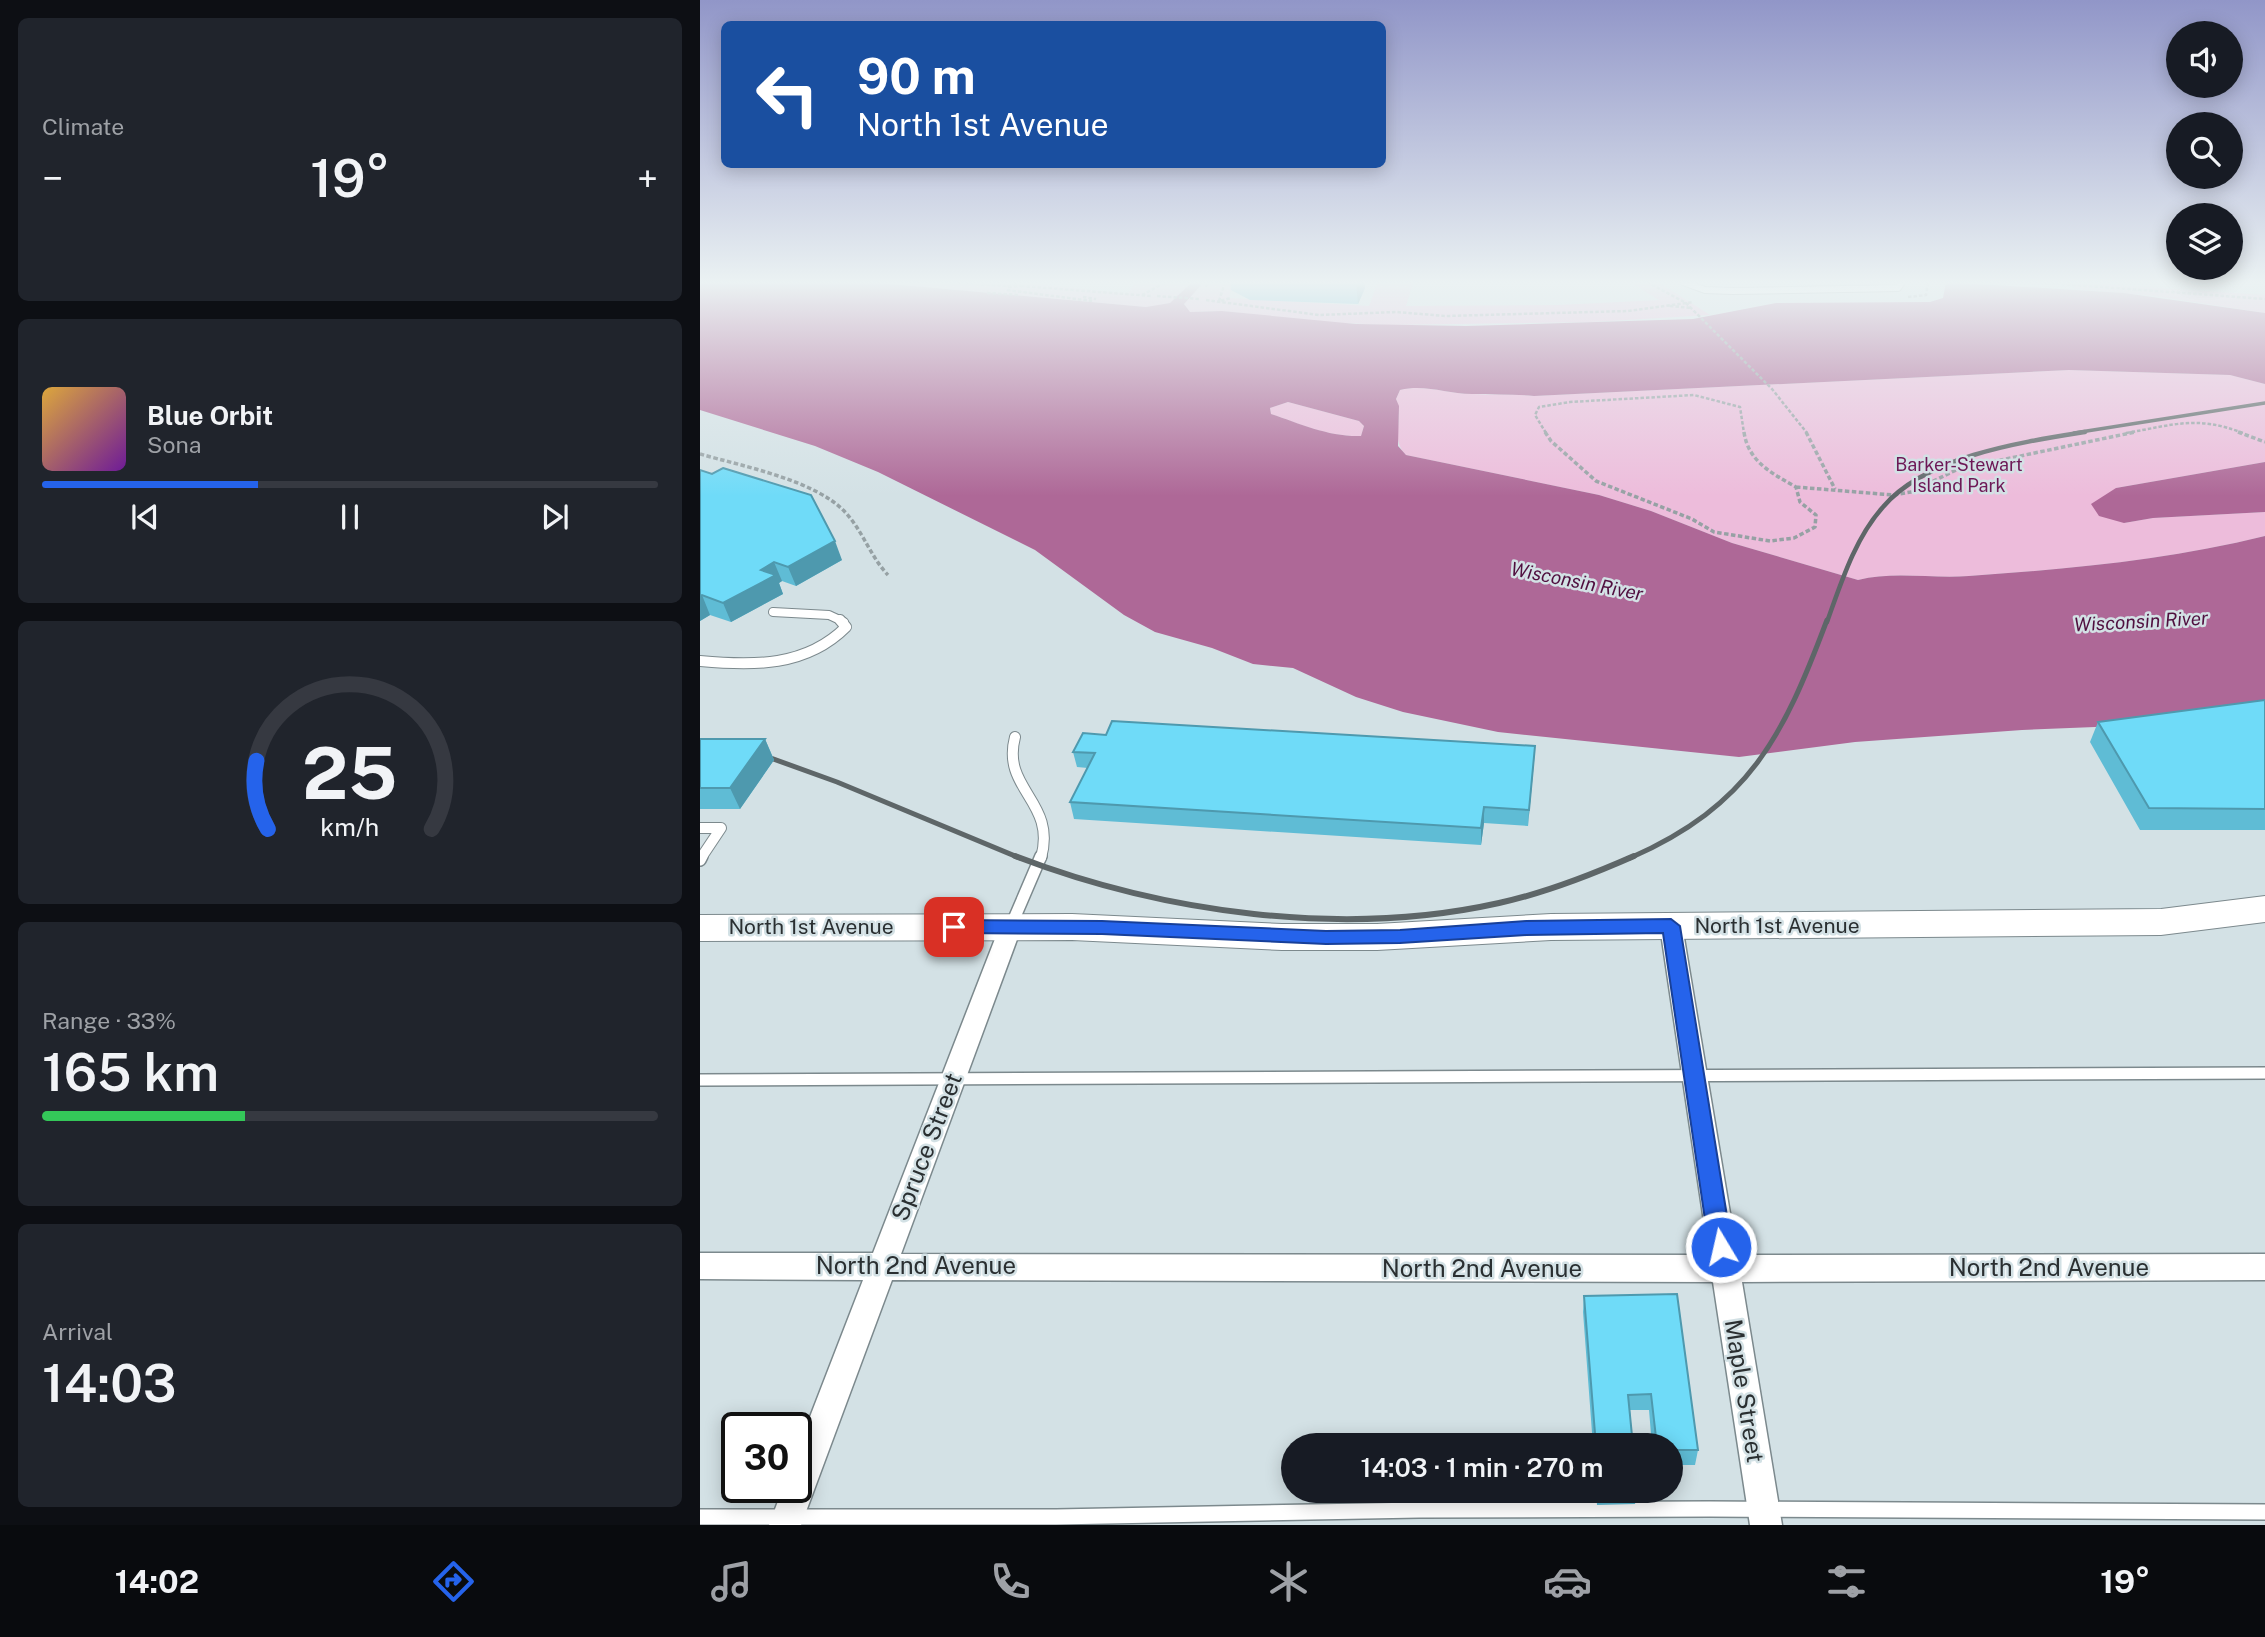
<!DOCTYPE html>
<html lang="en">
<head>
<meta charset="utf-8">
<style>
  :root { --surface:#171b24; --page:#20242c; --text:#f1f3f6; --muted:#9ea1a6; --line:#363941; --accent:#2563eb }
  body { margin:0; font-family:"Public Sans",sans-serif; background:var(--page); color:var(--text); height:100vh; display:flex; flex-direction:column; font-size:26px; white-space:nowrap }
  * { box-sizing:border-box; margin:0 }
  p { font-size:23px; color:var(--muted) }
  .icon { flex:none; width:38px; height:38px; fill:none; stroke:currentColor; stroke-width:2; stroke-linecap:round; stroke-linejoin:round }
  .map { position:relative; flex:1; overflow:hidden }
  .panel { display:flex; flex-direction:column; gap:18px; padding:18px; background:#0d0f14; width:700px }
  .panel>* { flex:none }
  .banner { position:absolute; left:21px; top:21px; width:665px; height:147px; border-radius:10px; box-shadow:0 4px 18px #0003; background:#1a4fa0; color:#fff; overflow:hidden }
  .buttons { position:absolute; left:1466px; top:21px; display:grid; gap:14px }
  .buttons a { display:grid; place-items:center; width:77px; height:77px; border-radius:50%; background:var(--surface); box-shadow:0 4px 18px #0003; font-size:35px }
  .speed { position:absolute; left:21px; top:1412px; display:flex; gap:14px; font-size:35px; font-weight:700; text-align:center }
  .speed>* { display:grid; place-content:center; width:91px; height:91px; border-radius:50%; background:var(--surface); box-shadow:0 4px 18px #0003; line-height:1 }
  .speed .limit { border:4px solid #111; border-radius:10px; background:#fff; color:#111 }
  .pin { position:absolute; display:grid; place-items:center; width:60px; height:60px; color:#fff; margin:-30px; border-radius:14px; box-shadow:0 4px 10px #0006 }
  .me { position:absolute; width:77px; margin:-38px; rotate:351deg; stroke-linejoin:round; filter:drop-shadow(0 0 5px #0008) }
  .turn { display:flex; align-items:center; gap:24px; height:147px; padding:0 21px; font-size:32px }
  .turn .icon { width:91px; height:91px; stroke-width:2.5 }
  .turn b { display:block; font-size:49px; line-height:60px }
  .big { font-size:52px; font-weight:600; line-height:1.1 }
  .panel .widget { flex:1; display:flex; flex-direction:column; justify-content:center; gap:10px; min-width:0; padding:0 24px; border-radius:10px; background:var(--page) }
  .panel .dial { align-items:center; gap:0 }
  .dial svg { height:182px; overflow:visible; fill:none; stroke:var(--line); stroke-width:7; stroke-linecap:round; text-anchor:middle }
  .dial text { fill:var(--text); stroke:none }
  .song { display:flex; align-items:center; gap:21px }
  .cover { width:84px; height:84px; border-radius:10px; background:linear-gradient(135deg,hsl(40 70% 55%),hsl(280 70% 35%)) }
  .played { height:7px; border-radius:4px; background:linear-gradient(90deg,var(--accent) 35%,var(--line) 35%) }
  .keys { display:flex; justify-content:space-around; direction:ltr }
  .heat { display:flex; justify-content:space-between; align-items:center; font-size:38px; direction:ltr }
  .charge { height:10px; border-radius:5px; background:linear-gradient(90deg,#34c759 33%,var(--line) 0) }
  .trip { position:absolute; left:581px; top:1433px; width:402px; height:70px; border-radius:35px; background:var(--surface); box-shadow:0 4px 18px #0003; font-weight:600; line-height:70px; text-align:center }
  .menu { display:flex; height:112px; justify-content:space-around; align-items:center; background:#090b0e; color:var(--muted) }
  .menu .icon { width:49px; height:49px }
  .menu .current { color:var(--accent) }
  .menu b { font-size:32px; color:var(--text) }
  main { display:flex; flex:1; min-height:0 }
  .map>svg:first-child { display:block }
  .green { fill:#edbcdb }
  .water { fill:#ae6897; fill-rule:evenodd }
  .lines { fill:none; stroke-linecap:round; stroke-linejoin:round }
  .lane-far4-casing { stroke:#7c898d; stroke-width:8 }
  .lane-far3-casing { stroke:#7c898d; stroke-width:10 }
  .lane-far2-casing { stroke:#7c898d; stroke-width:12 }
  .lane-far1-casing { stroke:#7c898d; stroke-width:14 }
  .lane-casing { stroke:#7c898d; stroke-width:18 }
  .street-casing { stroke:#7c898d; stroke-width:3 }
  .primary-casing { stroke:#7c898d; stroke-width:2 }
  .path-far1 { stroke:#96a1a4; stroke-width:2.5; stroke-dasharray:3.5 2; stroke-linecap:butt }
  .path { stroke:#96a1a4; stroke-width:3.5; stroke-dasharray:4.5 2.5; stroke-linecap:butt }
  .lane-far4 { stroke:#fff; stroke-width:6 }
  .lane-far3 { stroke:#fff; stroke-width:8 }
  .lane-far2 { stroke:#fff; stroke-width:10 }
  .lane-far1 { stroke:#fff; stroke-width:11 }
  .lane { stroke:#fff; stroke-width:15 }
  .street { fill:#fff; fill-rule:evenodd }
  .primary { fill:#fff; fill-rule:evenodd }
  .rail-far3 { stroke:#5e6668; stroke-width:3.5 }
  .rail-far2 { stroke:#5e6668; stroke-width:4.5 }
  .rail-far1 { stroke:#5e6668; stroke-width:5 }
  .rail { stroke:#5e6668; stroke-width:6 }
  .wall { fill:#5fbcd5 }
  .shaded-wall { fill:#4e99ae }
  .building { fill:#6fdbf8; stroke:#4e99ae; stroke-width:2 }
  .route { fill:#2563eb; stroke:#184099; stroke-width:2 }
  .labels { text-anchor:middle; stroke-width:5; stroke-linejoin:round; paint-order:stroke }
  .far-park-label { font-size:18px; fill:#6d1856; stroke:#d3e1e5 }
  .far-water-label { font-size:19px; font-style:italic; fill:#500f3f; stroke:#d3e1e5 }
  .street-label { font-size:21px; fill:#2a2f31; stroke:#d3e1e5 }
  .near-street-label { font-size:24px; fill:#2a2f31; stroke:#d3e1e5 }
</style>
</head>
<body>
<main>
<section class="panel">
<div class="widget"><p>Climate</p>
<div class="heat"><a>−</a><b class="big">19°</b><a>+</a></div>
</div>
<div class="widget">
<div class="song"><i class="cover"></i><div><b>Blue Orbit</b><p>Sona</p></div></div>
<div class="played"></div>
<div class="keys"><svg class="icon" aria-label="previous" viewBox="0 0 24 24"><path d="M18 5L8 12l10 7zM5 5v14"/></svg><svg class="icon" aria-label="pause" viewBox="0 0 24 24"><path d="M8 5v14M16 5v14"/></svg><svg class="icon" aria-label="next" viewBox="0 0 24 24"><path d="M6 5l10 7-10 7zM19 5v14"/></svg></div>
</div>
<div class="widget dial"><svg viewBox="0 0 100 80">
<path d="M14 69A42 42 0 1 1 86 69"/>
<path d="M14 69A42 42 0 0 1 9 39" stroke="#2563eb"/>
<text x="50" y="56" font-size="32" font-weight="700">25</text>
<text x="50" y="72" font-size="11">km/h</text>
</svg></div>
<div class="widget"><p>Range · 33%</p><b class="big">165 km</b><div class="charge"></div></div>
<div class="widget"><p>Arrival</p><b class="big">14:03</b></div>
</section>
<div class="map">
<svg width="1565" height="1525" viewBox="0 0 1565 1525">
  <rect width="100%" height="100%" fill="#d3e1e5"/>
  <!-- green -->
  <path class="green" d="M168,282h152l108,12 7,-12h57l-21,21 -25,4z
    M504,282h29l-4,16 140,8 9,-24 35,1 -7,23 153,-1 100,-5 -29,-18h28l52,33 -118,7 -204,3 -67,-3 -99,-11 -33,1 -5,-9z
    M1370,282l195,13v18l-110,-17 -80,-7z
    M1369,370l161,5 35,9v78l-149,26 8,35 29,-5 112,-6v24c-97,24 -196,33 -296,40 -36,3 -76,-5 -111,4l-126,-37 -81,-32 -52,-16 -193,-40c-17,-17 -1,-36 -10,-56l4,-9c26,-6 46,4 72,4 21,1 41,0 62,2z
    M588,402l71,19 5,5 -3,10c-32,1 -61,-12 -90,-22l-1,-6z"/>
  <!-- water -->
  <path class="water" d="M0,282h168l278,25 24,-4 22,-21h12l-20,22 6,8 32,-1 134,13 110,2 227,-7 83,-16 154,-1 13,-4 3,-16 178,11 141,20v71l-35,-9 -161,-5 -535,26c-21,-2 -41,-1 -62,-2 -26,0 -46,-10 -72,-4l-4,9 3,7 -1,40 8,9 193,40 52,16 81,32 126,37c35,-9 75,-1 111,-4 100,-7 199,-16 296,-40v179l-44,7 -199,8 -167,12 -116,15 -241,-25 -95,-20 -47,-15 -63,-29 -40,-4 -41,-16 -57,-16 -31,-17 -89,-65 -157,-78 -63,-26 -115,-36zM588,402l71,19 5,5 -3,10c-32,1 -60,-12 -90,-22l-1,-6z
    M1565,462v50l-112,6 -29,5 -25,-7 -8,-12 25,-16z"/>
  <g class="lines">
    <defs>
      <path id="lane-far4" d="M983,282l22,8 28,1 165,-3 4,-6"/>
      <path id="lane-far3" d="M73,612l56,3 15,7"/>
      <path id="lane-far2" d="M0,661c53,5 106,6 146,-34l-6,-7
        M315,737c-14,53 42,64 26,121
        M0,828h21l-20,30"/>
      <path id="lane-far1" d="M0,860l2,-4
        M311,926l30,-70
        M0,1080l1565,-7"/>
      <path id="lane" d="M0,1517h356l363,-7 291,-1 555,3"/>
      <path id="street" d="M311,918l8,2 3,6 -121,328 808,1 -49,-329 3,-6h16l3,6 55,329 528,-1v26l-523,2 40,243h-32l-37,-243 -821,-2 -91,245h-32l14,-37h13v-35l67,-173 -163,-1v-26h173l127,-327 3,-6z"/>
      <path id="primary" d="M1565,896v26l-104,13 -610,5 -174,10h-95l-210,-10 -372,1v-26l372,-1 210,10h95l174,-10 610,-5z"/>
    </defs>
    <!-- lane-far4 casing -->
    <use href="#lane-far4" class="lane-far4-casing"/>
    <!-- lane-far3 casing -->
    <use href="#lane-far3" class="lane-far3-casing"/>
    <!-- lane-far2 casing -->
    <use href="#lane-far2" class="lane-far2-casing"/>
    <!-- lane-far1 casing -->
    <use href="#lane-far1" class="lane-far1-casing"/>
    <!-- lane casing -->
    <use href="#lane" class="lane-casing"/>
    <!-- street casing -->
    <use href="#street" class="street-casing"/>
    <!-- primary casing -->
    <use href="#primary" class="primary-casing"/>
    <!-- path-far1 -->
    <path class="path-far1" d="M248,282l60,4
      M525,282l-6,19 12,-3
      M947,282l39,21 86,86 35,44
      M1334,282l231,17
      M1517,282l14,1
      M314,284l7,2 -14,1z
      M321,286l130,10
      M506,287l2,-5
      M307,290l85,11
      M287,293l32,2
      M442,295l24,-13
      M457,296l42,3
      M383,297l13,2
      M1208,297l18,-2 2,-13
      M506,300l113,15 77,-3 50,4 182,-5 65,-9
      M970,306l22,2
      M846,433l-11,-18 4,-8 31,-5 124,-7 46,12 4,26
      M1426,433c48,-8 70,-18 117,0"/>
    <!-- path -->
    <path class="path" d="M845,432l6,9 45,40 96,38 22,13 56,9 24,-3 21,-11 1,-12 -16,-13 -4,-15
      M1044,432c4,29 27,41 52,55
      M1106,432l29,57
      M1538,432l27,10
      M0,454c42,12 115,26 145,58 18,19 25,44 43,63
      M1096,487l97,8 18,-3 47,-23 177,-37"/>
    <!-- lane-far4 -->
    <use href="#lane-far4" class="lane-far4"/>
    <!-- lane-far3 -->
    <use href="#lane-far3" class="lane-far3"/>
    <!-- lane-far2 -->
    <use href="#lane-far2" class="lane-far2"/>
    <!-- lane-far1 -->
    <use href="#lane-far1" class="lane-far1"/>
    <!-- lane -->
    <use href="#lane" class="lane"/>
    <!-- street -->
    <use href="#street" class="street"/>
    <!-- primary -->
    <use href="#primary" class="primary"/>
    <!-- rail-far3 -->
    <path class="rail-far3" d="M1374,433l191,-30"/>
    <!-- rail-far2 -->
    <path class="rail-far2" d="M1127,622c14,-39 28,-84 56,-115 43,-51 139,-65 202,-75"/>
    <!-- rail-far1 -->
    <path class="rail-far1" d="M54,752l83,30 183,76
      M930,858c120,-53 153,-121 197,-238"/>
    <!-- rail -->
    <path class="rail" d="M315,856c148,57 328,82 484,47 46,-10 92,-28 135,-47"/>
  </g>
  <!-- wall -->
  <path class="wall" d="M530,282h134l1,6 -7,16 -108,-4 -19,-10z
    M0,470l142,90 -46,26 -14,-5 -3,2 4,11 -52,28 -21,-7 -10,6z
    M1565,700v130h-125l-50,-88 8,-20z
    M406,735l429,11 -7,80 -44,-3 -3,22 -407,-26 -4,-17 18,-34 -11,-1 -4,-15z
    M0,739h65l9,21 -34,49h-40z
    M884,1296l114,154 -3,15h-24v-19h-19l-3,-36h-19l3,36h-40l-10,-134z
    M896,1491h41l-2,13 -38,1z"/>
  <!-- shaded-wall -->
  <path class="shaded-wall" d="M656,282h8l1,6 -7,16z
    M135,541l7,19 -46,26 -8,-19z
    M74,562l8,19 -3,2 4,11 -52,28 -8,-19 38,-33z
    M2,595l8,20 -10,6v-25z
    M65,739l9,21 -34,49 -10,-21z
    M835,746l-1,16 -6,64 1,-16z
    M784,807v16l-3,22v-17z"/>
  <!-- building -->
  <path class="building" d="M23,468l88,27 24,46 -47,26 -14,-5 -13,8 15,5 -53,28 -21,-8 -2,1v-126l12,4z
    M1565,700v109l-116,-1 -51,-86z
    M412,721l423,25 -6,64 -45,-3 -3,21 -411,-26 25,-49 -22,-1 10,-19 23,2z
    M0,739h65l-35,49h-30z
    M977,1294l21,156h-27v-4h-14l-6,-52 -23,1 5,51h-37l-12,-150z"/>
  <!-- sky -->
  <linearGradient id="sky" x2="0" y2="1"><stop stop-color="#9196c8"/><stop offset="0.57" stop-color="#ebf2f3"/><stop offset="1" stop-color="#ebf2f3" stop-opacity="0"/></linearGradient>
  <rect width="1565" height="496" fill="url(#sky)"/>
  <!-- route -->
  <path class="route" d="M971,919l9,7 52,321 -3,8 -8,3 -8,-3 -4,-8 -46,-314 -137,2 -126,8 -74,1 -224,-10 -148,-1 -10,-6 10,-7 148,1 224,10 74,-1 126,-9z"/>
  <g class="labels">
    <!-- far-park labels -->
    <g class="far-park-label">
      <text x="1259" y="471">Barker-Stewart<tspan x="1259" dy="21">Island Park</tspan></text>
    </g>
    <!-- far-water labels -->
    <g class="far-water-label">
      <text transform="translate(877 581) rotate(11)" y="7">Wisconsin River</text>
      <text transform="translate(1441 621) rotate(-3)" y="7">Wisconsin River</text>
    </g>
    <!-- street labels -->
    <g class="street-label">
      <text x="1077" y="933">North 1st Avenue</text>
      <text x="111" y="934">North 1st Avenue</text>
    </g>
    <!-- near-street labels -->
    <g class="near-street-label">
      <text transform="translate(227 1147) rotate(-69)" y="8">Spruce Street</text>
      <text x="216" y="1274">North 2nd Avenue</text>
      <text x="1349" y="1276">North 2nd Avenue</text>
      <text x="782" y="1277">North 2nd Avenue</text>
      <text transform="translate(1044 1391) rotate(81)" y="8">Maple Street</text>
    </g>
  </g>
</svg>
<div class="buttons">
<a><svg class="icon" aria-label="sound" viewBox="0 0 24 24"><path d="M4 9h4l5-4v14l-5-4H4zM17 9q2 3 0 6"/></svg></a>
<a><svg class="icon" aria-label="search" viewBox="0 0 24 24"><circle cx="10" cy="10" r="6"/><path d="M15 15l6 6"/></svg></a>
<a><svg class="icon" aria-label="layers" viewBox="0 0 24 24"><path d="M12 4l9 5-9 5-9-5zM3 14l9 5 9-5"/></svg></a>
</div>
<div class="speed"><div class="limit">30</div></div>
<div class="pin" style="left:254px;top:927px;background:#d93025"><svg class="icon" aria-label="arrive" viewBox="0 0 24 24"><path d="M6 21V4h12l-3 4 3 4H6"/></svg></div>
<svg class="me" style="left:1021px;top:1247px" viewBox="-20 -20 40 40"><circle r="17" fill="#2563eb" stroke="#fff" stroke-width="3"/><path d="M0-11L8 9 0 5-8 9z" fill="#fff"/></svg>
<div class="trip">14:03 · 1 min · 270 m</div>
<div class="banner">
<div class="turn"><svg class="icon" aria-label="left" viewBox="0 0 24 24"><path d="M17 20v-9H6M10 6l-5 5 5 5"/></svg><div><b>90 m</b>North 1st Avenue</div></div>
</div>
</div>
</main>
<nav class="menu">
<b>14:02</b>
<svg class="icon current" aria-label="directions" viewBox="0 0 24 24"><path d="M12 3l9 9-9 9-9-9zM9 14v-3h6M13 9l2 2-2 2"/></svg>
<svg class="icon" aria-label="music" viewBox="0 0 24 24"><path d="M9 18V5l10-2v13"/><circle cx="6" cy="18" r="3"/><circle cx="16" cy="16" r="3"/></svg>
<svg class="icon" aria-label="phone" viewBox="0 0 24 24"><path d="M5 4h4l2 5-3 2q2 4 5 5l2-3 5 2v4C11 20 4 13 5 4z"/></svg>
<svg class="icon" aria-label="climate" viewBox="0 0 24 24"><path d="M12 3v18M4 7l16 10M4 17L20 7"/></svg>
<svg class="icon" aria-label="car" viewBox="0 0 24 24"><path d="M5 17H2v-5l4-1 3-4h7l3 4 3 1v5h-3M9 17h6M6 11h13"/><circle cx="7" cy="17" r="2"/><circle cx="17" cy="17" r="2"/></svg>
<svg class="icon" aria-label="filters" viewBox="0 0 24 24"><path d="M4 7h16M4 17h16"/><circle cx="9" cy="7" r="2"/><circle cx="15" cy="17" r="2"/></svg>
<b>19°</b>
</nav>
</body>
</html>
